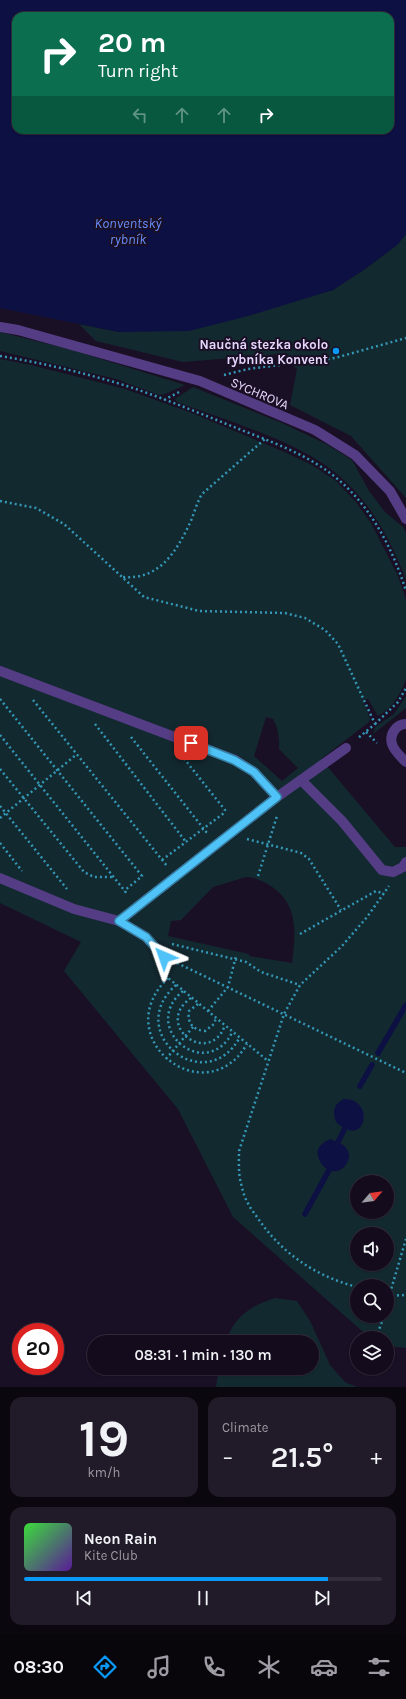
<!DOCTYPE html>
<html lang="en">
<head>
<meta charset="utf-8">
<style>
  :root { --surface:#140c1c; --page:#211a29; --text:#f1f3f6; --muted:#9d9ba3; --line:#332c3b; --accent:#0999f7 }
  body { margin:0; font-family:Karla,sans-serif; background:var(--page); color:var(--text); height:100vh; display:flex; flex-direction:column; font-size:15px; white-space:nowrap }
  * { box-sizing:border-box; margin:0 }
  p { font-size:13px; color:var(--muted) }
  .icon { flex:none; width:22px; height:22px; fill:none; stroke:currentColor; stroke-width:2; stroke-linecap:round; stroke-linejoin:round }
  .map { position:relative; height:1387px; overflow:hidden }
  .panel { display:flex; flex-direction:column; gap:10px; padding:10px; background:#0b070f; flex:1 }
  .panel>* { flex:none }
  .guide { position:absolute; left:12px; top:12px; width:382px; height:122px; border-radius:12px; box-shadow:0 1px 3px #0004,0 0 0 1px var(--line); background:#0b6e4f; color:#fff; overflow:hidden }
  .needle { width:26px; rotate:62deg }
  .tools { position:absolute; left:350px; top:1175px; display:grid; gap:8px }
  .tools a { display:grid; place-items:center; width:44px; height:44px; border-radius:50%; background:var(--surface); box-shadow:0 1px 3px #0004,0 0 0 1px var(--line); font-size:20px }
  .speed { position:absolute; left:12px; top:1323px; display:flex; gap:8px; font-size:20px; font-weight:700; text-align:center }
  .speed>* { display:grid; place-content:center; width:52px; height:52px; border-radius:50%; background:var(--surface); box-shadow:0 1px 3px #0004,0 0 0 1px var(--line); line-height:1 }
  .speed .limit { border:6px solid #d22; background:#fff; color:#111 }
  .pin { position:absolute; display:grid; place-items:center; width:34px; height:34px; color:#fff; margin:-17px; border-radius:8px; box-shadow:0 2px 6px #0006 }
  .me { position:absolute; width:44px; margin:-22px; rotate:317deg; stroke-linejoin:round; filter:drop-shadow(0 0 3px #0008) }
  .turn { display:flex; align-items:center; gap:14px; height:84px; padding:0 20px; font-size:18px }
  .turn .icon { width:52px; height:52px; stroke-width:2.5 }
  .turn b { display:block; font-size:28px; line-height:34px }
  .lanes { display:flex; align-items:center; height:38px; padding:0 20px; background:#0003; justify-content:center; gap:20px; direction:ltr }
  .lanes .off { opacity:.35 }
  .big { font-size:30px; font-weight:600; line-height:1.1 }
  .panel .tile { flex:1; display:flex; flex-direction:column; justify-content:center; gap:6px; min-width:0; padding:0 14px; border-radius:12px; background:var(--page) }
  .panel .dial { align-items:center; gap:0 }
  .dial b { font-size:52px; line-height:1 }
  .song { display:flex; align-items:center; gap:12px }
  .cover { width:48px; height:48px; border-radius:6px; background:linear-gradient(135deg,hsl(120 70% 55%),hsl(270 70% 35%)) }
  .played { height:4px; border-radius:2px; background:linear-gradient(90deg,var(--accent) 85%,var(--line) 85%) }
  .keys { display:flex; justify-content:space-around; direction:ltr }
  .heat { display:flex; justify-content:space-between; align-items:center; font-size:22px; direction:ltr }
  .panel .tiles { flex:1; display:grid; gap:10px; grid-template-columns:1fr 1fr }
  .tile:last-child { grid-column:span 2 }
  .trip { position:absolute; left:87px; top:1335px; width:232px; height:40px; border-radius:20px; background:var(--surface); box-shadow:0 1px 3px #0004,0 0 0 1px var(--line); font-weight:600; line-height:40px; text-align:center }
  .tabs { display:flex; height:64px; justify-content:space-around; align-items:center; background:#08050b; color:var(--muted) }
  .tabs .icon { width:28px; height:28px }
  .tabs .on { color:var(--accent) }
  .tabs b { font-size:18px; color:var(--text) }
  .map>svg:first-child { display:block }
  .green { fill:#132930; fill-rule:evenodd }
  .water { fill:#0c1043; fill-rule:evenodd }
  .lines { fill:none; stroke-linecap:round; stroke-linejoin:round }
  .stream { stroke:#0c1043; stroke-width:5.5 }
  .path { stroke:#3397b5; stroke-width:2.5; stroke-dasharray:2 3; stroke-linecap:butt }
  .service { stroke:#543d84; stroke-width:10 }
  .minor { stroke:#543d84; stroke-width:10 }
  .route-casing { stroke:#337fa1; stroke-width:10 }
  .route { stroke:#4fc3f7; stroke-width:7 }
  .poi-dot { fill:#0999f7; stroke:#1a1026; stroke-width:1.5 }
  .labels { text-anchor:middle; stroke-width:4; stroke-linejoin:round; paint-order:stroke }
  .poi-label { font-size:13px; font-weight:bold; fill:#e7d7fe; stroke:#1a1026; text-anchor:end }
  .street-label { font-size:13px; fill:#e7d7fe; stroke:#1a1026 }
  .water-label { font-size:14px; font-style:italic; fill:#688cfa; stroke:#1a1026 }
</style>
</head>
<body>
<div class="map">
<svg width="406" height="1387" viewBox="0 0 406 1387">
  <rect width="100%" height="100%" fill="#1a1026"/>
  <!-- green -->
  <path class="green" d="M406,234v264l-55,-62 -61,-31 7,-36 -18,-15 -96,8 -87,-21 -17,-17 40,8 214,-42 32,-21 32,-24z
    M0,332l72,18 113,35 -20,9 -6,1 -43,-16 -116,-28z
    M0,359l31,6 94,24 67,24 90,38 30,14 24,16 19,20 16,22 27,53 8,24v78c-5,16 -13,30 -28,38l-10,-17 -5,1 7,19 -1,3 -48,37 74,88h11v501l-19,-2v-8h-17l-137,-121 -55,-108 -114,-138 17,-29 -81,-39zM266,717l7,2c5,9 7,20 6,30l19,19 -16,13 -28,-25zM246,877c8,0 17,4 23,8 30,18 27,48 23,78l-43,-7v-2l-81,-18 3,-15 10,-1 32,-33zM357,1182h30v30h-30zM357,1234h30v30h-30zM357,1286h30v30h-30z
    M193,387l89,36 44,21 26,16 17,31 16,21 18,15 3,6v47c-15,-40 -36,-79 -69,-106 -39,-33 -112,-54 -160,-72l-2,-3z
    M406,696v12l-33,26 2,-7 19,-13z
    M275,1298l22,3 13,20 20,44 15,17 12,5h-141l3,-19h93v-26h-86c8,-26 25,-36 49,-44z"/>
  <!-- water -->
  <path class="water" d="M0,0h406v234l-9,11 -32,24 -32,21 -85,26 -59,15 -70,1 -119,-24zM16,16h374v114h-374z
    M344,1099c32,-1 22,52 -8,23 -4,-11 -2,-18 8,-23z
    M330,1139c8,3 17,6 19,15 1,10 -8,19 -18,17 -4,-1 -8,-5 -10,-8 -7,-12 -3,-18 9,-24z"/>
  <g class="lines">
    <!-- stream -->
    <path class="stream" d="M378,1053l28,-48
      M360,1086l12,-21
      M338,1142l6,-12
      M305,1214l24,-44"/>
    <!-- path -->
    <path class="path" d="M0,356c43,7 85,17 127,30 36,12 72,27 107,41 32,13 68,25 96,46 38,28 62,73 76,118
      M224,375l24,-6 87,-11 71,-20
      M164,400l17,-9
      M0,501l36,7 28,16 80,73 55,14 86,2 20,5 20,12 13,14 37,80 -18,15
      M123,577c35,3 52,-23 66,-52 5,-10 7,-21 13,-31l63,-55
      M0,699l142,177 -18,15
      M33,700l134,166
      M95,724l91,118
      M375,724l23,-22 8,-14
      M366,732l11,11
      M0,735l128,160
      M131,737l76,96
      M0,769l84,103 10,5h19
      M0,806l67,83
      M0,818l77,-64
      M247,839l54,14 8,6 32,51
      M0,843l22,28
      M162,860l62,-47 1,-3 -43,-54
      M258,876l19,-60
      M300,934l76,-43 8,3
      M172,944l74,18 15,10 39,13
      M177,963l229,110
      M161,972l107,89
      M168,978c-62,60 38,137 79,66
      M176,985c-54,48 30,114 64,52
      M183,991c-45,37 24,93 50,40
      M191,998c-39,27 19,70 34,27
      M198,1004l-9,7c-2,12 4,19 16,20l9,-7 2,-6
      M208,1011l20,-24 8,-31
      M166,1059l27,-32
      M357,1287c-42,-11 -76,-34 -100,-70 -7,-9 -13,-19 -15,-30 -4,-12 -3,-24 -3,-36l45,-137 16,-29 42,-39 25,-29 22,-31
      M387,1296l19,-1
      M387,1303l19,-64
      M376,1338l8,-22"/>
    <!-- service -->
    <path class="service" d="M0,671l235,89 19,12 23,25
      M406,724c-10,0 -17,11 -14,20 2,7 9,13 14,18
      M301,780l41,41 40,49 11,2 10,-5 3,-5
      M0,878l74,31 45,12 27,16 18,20
      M119,921l158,-124 69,-49"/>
    <!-- minor -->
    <path class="minor" d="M0,327l18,3 182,51 115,49 40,25 35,36 16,28"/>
  </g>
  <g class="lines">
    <defs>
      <path id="route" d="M164,957l-18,-20 -27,-16 158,-124 -23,-25 -20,-12 -43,-17"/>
    </defs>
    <!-- route casing -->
    <use href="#route" class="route-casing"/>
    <!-- route -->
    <use href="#route" class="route"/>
  </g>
  <!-- markers -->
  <circle class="poi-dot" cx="336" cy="351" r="4"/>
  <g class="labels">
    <!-- poi labels -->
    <g class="poi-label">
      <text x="328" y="349">Naučná stezka okolo<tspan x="328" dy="15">rybníka Konvent</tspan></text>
    </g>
    <!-- street labels -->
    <g class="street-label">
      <text transform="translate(260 393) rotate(23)" y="5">SYCHROVA</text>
    </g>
    <!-- water labels -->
    <g class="water-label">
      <text x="128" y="228">Konventský<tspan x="128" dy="16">rybník</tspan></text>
    </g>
  </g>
</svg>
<div class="tools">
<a><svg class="needle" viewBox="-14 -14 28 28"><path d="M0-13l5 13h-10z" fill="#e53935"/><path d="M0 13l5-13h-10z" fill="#9d9ba3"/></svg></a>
<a><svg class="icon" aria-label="sound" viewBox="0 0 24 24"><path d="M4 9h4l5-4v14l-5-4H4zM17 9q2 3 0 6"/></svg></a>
<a><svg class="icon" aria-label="search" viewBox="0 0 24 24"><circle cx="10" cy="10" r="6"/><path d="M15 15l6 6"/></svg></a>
<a><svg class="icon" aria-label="layers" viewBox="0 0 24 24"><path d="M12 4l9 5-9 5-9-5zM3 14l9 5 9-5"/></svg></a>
</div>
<div class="speed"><div class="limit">20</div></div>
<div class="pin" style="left:191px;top:743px;background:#d93025"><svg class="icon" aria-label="arrive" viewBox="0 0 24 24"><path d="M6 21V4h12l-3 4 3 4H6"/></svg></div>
<svg class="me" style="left:164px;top:957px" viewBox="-20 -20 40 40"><path d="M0-17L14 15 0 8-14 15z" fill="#4fc3f7" stroke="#fff" stroke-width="4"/></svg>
<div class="trip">08:31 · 1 min · 130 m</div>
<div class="guide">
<div class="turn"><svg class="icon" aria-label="right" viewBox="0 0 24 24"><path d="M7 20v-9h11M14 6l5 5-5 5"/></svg><div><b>20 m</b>Turn right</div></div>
<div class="lanes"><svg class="icon off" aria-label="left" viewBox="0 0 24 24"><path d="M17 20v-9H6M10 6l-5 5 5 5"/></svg><svg class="icon off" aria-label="ahead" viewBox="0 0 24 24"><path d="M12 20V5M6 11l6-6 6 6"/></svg><svg class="icon off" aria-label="ahead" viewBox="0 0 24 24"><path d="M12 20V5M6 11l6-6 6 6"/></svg><svg class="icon" aria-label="right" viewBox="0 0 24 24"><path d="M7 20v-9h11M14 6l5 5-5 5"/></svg></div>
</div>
</div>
<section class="panel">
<div class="tiles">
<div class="tile dial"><b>19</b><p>km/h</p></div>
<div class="tile"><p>Climate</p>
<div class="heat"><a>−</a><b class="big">21.5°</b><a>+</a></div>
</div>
<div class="tile">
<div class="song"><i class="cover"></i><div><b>Neon Rain</b><p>Kite Club</p></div></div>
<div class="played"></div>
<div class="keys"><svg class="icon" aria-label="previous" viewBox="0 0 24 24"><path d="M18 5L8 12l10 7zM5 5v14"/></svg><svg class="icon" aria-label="pause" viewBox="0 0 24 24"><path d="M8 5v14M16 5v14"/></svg><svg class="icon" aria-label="next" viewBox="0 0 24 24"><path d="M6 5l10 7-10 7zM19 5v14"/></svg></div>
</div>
</div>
</section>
<nav class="tabs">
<b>08:30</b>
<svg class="icon on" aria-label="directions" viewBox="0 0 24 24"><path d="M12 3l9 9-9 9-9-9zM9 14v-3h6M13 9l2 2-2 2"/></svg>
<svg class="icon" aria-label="music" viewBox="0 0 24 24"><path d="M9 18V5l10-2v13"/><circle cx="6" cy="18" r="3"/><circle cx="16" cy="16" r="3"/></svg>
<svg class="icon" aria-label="phone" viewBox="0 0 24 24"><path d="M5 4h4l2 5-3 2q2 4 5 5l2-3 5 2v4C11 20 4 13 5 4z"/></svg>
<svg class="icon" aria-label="climate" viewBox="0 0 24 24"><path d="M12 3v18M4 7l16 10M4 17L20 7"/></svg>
<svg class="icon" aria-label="car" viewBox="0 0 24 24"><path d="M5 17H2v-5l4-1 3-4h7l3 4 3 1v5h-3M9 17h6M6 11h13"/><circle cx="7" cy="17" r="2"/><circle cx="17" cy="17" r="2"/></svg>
<svg class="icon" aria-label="filters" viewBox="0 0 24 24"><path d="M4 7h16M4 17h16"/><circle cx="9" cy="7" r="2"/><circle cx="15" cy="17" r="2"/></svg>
</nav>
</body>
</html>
